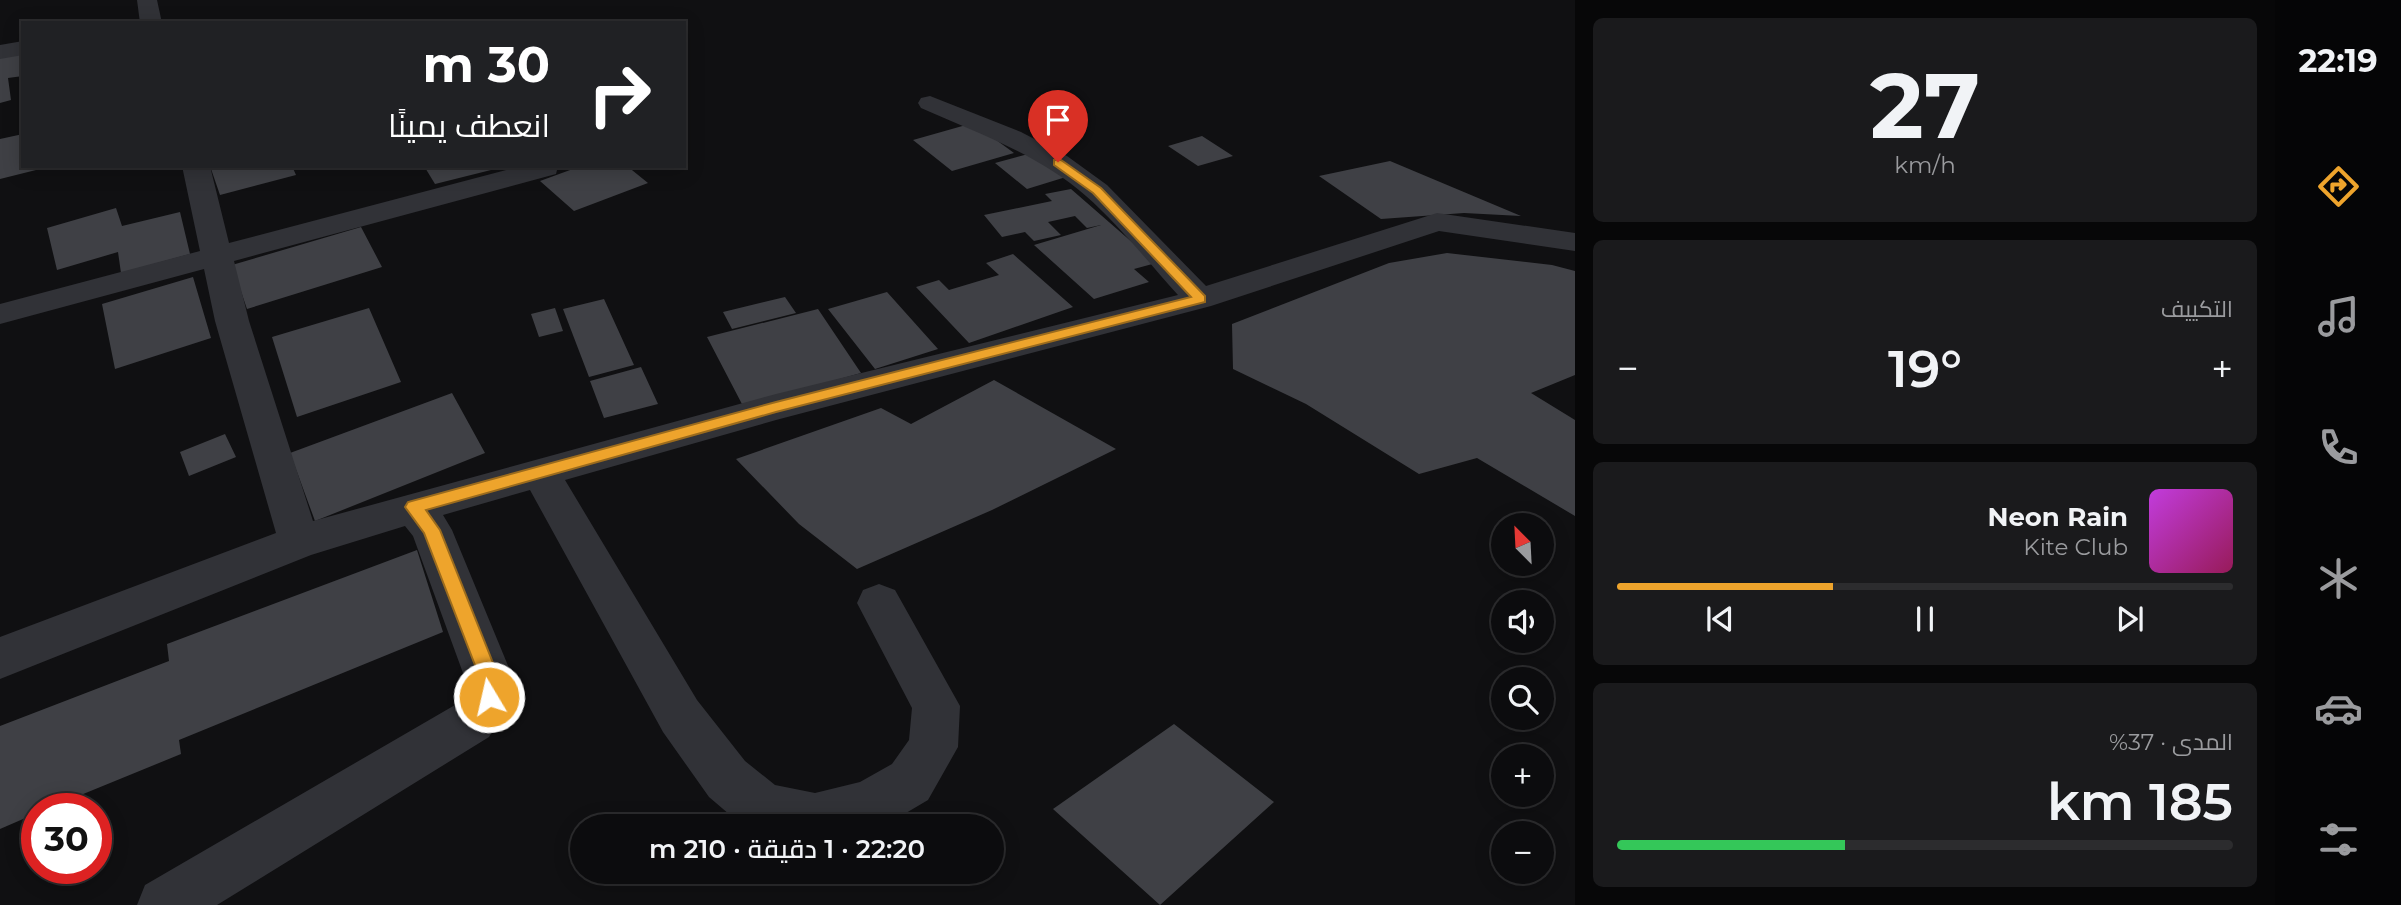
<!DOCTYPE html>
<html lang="ar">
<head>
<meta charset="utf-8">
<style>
  :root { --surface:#0c0c0e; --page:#1a1a1c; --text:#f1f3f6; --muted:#9a9b9e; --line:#2c2c2e; --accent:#eea42c }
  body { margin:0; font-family:Montserrat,Cairo,sans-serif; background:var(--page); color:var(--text); direction:rtl; height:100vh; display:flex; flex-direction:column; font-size:26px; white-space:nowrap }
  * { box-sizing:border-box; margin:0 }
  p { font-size:23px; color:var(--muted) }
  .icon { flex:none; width:38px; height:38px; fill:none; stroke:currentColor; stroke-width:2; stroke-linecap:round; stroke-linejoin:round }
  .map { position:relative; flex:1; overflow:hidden; direction:ltr }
  .drawer { display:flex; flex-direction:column; gap:18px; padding:18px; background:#070708; width:700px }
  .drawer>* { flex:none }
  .guide { position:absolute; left:21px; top:21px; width:665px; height:147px; border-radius:0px; box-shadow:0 4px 18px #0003,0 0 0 2px var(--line); direction:rtl; background:#202124; color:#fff; overflow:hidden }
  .needle { width:46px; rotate:336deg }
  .tools { position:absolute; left:1491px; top:513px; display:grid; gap:14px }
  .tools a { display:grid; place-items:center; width:63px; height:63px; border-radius:50%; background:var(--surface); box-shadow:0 4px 18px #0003,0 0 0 2px var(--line); font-size:35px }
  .speed { position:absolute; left:21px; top:793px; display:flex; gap:14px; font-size:35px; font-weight:700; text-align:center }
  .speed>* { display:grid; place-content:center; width:91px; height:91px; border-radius:50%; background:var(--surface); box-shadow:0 4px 18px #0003,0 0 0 2px var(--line); line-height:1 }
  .speed .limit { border:10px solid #d22; background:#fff; color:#111 }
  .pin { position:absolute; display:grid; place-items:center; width:60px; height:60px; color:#fff; margin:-72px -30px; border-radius:50% 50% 50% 0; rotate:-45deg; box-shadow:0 0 7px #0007 }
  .pin .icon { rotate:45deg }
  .me { position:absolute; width:77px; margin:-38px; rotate:351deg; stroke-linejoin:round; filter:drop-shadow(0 0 5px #0008) }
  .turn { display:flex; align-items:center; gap:24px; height:147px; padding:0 21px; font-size:32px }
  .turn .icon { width:91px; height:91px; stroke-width:2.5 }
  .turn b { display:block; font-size:49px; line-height:60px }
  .big { font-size:52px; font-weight:600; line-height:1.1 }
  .drawer .card { flex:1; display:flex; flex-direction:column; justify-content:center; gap:10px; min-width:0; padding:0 24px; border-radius:10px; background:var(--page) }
  .drawer .dial { align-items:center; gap:0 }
  .dial b { font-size:91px; line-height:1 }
  .song { display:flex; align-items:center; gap:21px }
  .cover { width:84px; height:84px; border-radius:10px; background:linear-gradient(135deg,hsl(290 70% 55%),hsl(330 70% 35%)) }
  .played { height:7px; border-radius:4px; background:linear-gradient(90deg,var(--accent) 35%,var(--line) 35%) }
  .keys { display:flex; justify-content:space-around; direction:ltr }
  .heat { display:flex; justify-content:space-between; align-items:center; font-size:38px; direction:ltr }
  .charge { height:10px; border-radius:5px; background:linear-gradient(90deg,#34c759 37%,var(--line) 0) }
  .trip { position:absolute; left:570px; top:814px; width:434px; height:70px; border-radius:35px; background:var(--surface); box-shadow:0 4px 18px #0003,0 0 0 2px var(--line); font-weight:600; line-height:70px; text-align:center; direction:rtl }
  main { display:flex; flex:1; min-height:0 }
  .dock { display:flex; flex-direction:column; width:126px; justify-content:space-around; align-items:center; background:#050506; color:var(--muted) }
  .dock .icon { width:49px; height:49px }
  .dock .on { color:var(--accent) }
  .dock b { font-size:32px; color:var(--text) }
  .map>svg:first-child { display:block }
  .building { fill:#3f4045 }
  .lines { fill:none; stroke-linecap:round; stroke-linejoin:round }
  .street { fill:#313237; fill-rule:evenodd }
  .route { fill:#eea42c; stroke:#9b6b1d; stroke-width:2 }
</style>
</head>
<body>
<main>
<nav class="dock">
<b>22:19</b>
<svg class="icon on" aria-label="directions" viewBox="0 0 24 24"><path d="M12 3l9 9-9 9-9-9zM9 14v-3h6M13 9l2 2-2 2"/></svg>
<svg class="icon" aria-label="music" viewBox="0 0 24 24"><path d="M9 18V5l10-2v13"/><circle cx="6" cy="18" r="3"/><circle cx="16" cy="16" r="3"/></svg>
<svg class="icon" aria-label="phone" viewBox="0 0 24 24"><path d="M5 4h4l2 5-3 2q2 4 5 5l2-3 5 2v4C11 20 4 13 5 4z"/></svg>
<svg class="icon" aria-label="climate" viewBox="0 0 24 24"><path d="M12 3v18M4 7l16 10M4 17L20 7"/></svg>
<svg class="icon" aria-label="car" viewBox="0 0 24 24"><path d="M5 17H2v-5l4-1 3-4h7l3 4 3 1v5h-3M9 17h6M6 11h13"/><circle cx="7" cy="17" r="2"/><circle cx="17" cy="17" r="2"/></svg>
<svg class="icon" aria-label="filters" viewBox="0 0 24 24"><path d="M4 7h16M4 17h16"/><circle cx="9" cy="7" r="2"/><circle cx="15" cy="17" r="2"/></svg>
</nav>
<section class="drawer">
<div class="card dial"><b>27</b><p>km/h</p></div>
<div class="card"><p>التكييف</p>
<div class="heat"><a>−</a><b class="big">19°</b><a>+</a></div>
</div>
<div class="card">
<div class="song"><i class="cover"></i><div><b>Neon Rain</b><p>Kite Club</p></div></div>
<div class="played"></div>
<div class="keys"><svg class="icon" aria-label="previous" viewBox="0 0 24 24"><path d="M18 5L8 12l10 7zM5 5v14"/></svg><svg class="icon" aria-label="pause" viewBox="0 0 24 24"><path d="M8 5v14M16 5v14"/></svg><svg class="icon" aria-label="next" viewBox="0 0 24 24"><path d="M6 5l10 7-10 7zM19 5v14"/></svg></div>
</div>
<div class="card"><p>المدى · 37%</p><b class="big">185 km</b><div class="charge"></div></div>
</section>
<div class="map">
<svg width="1575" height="905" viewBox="0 0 1575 905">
  <rect width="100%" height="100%" fill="#101012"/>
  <!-- building -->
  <path class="building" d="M23,53v23l-15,2 3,22 -11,3v-46z
    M973,123l41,30 -62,18 -39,-31z
    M23,134v32l25,1 -48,12v-40z
    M1202,136l31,20 -35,10 -30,-20z
    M1032,153l34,24 -39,12 -32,-26z
    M1390,161l131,55 -57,-3 -83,6 -62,-43z
    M210,166h82l4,9 -76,20z
    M424,166h69l2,3 -60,15z
    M581,166h46l21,17 -74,28 -34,-30z
    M1071,189l85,74 -22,6 15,13 -55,17 -60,-54 67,-20 -14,3 -12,-12 -27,6 13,13 -27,6 -9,-9 -23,5 -18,-22 68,-14 -7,-7z
    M116,208l6,18 58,-14 10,42 -69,19 -3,-21 -61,18 -10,-42z
    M361,227l21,40 -135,42 -15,-44z
    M1447,253l105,12 23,6v104l-44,18 44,27v96l-98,-58 -58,16 -113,-70 -73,-35 -1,-45 157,-61z
    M1013,254l60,53 -104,36 -53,-56 23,-7 10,10 50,-15 -13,-12z
    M193,277l18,61 -96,31 -13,-65z
    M887,292l51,57 -63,20 -47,-60z
    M785,297l11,16 -64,16 -9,-17z
    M604,299l30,66 -45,12 -26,-68z
    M369,308l32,74 -104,35 -25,-80z
    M555,308l8,23 -24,6 -8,-23z
    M818,309l43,64 -118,33 -36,-69z
    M641,367l17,37 -54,14 -14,-37z
    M994,380l122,69 -124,61 -135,59 -58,-45 -63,-65 145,-51 30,16z
    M452,393l33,60 -170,68 -25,-68z
    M225,434l11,23 -47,19 -9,-24z
    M417,550l26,82 -264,108 2,14 -132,54h-12v5l-37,16v-103l169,-65 -2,-17z
    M1174,724l100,78 -114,103 -107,-96z"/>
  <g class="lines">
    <!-- street -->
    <path class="street" d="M137,0h20l5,23h-22z
      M23,41v14l-23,4v-14z
      M930,96l91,36 46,24 40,29 99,101 231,-73 138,20v18l-136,-20 -228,75 -435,114 -211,60 132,220 48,61 30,24 40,8 45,-11 32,-18 17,-24 3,-32 -55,-105 6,-13 16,-6 16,6 65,116 -2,41 -30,53 -44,26h-141l-34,-29 -46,-65 -133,-242 -87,25 9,15 59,143 2,24 -24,40 -272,168h-80l8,-20 310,-180 10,-14 -2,-18 -50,-137 -8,-10 -94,29 -311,124v-42l276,-104 -61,-212 -11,-52 -204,55v-20l200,-53 -18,-85h28l19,77 292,-77h37l-2,8 -322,87 15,60 64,200 463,-127 402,-99c-30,-33 -59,-70 -92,-99 -47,-41 -108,-63 -165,-88l-3,-5 3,-5z"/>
  </g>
  <!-- route -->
  <path class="route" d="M1054,160h7l40,28 104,108v6l-429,110 -350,98 14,20 57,143 2,24 -3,6 -7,3 -7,-3 -4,-30 -54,-140 -19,-26 3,-5 368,-100 415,-105 -98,-104 -39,-28z"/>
</svg>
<div class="tools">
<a><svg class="needle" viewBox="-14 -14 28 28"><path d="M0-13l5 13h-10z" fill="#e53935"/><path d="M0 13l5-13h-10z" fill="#9a9b9e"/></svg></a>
<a><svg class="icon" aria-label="sound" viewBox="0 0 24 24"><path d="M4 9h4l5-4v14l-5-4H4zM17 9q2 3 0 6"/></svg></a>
<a><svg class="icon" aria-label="search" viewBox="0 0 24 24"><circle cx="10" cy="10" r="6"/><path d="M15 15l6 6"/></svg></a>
<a>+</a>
<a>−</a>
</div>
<div class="speed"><div class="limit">30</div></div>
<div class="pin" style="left:1058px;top:162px;background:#d93025"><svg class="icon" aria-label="arrive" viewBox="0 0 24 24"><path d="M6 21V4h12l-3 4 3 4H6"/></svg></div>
<svg class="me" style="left:489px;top:697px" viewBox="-20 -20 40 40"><circle r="17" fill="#eea42c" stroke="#fff" stroke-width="3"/><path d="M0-11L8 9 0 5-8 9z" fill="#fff"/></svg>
<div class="trip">22:20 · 1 دقيقة · 210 m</div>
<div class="guide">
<div class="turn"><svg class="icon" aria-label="right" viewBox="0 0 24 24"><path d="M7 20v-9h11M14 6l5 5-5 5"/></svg><div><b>30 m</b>انعطف يمينًا</div></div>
</div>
</div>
</main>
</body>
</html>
